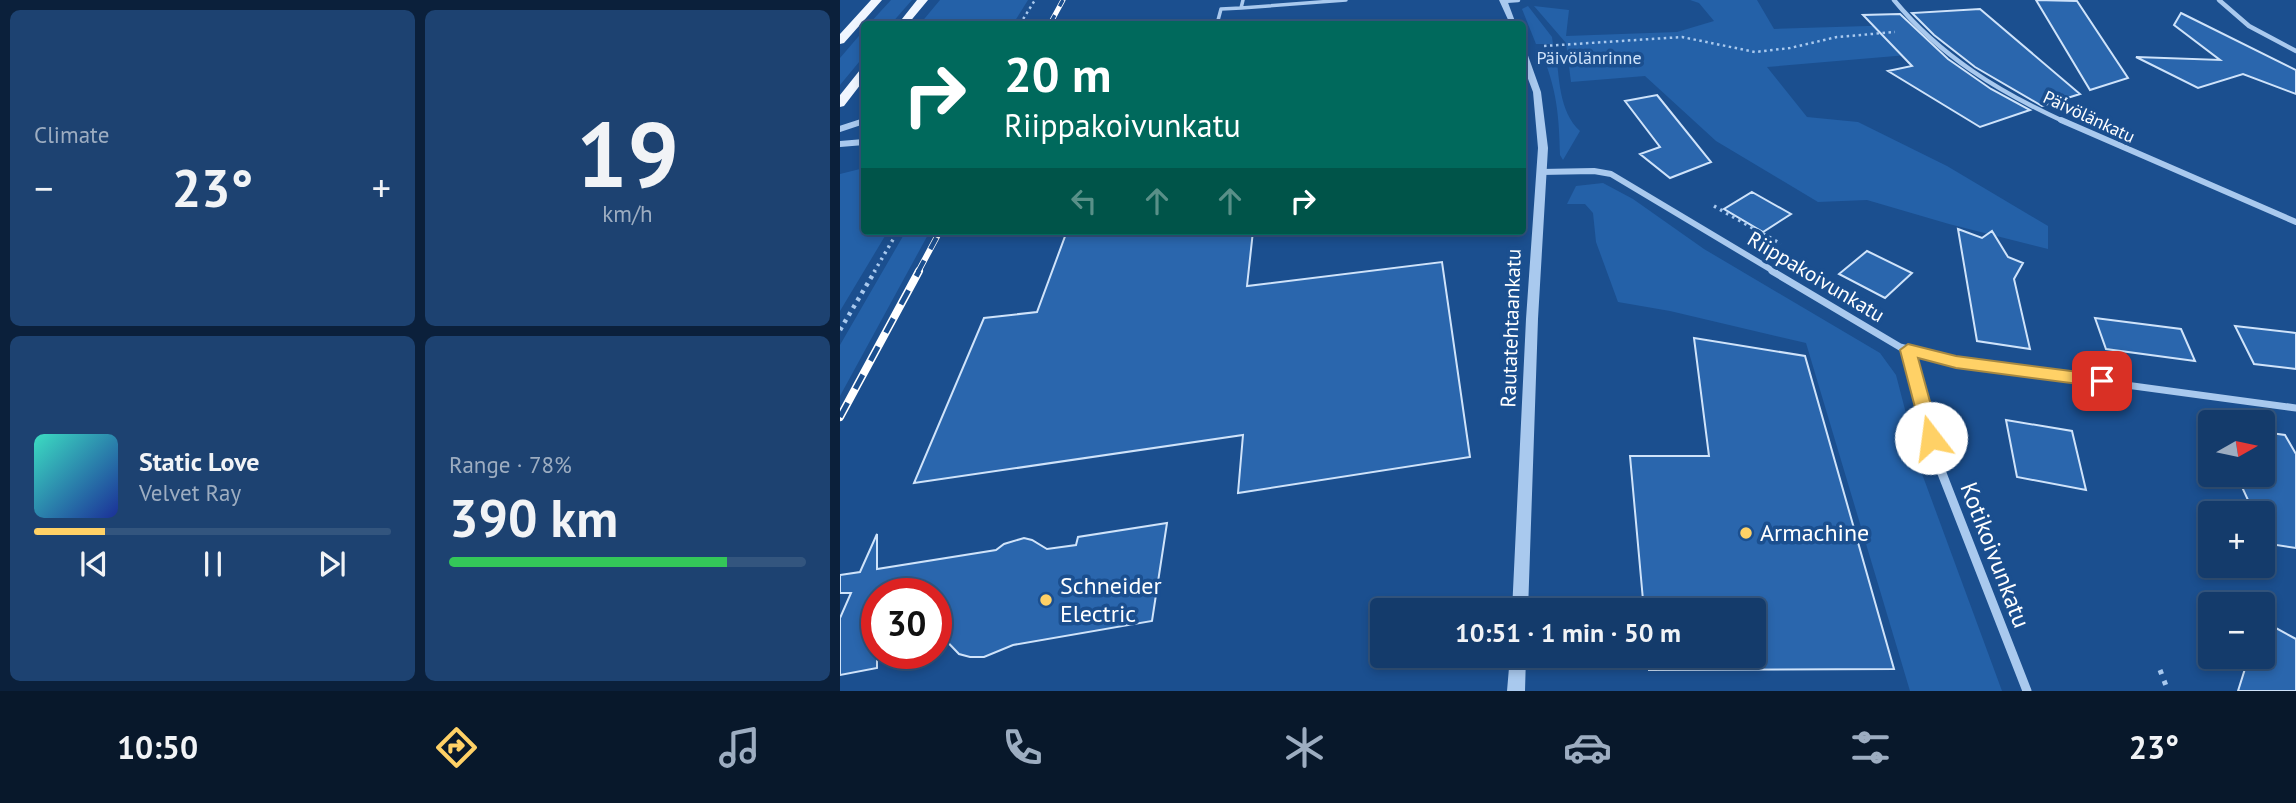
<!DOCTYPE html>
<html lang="en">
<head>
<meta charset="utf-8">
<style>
  :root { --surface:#143b6b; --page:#1d4271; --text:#f1f3f6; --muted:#9dadc1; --line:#33557e; --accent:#ffd166 }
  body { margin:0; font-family:"PT Sans",sans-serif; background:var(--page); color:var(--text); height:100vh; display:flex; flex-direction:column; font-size:26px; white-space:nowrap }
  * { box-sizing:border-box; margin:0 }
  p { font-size:23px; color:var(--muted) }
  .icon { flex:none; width:38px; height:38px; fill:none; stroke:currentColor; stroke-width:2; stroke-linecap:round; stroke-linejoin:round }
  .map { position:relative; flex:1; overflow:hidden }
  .sheet { display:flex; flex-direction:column; gap:10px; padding:10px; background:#0b203b; width:840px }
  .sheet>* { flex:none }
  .banner { position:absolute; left:21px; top:21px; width:665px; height:214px; border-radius:7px; box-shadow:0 4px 10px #0003,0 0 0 2px var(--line); background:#00695c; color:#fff; overflow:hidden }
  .needle { width:46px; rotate:81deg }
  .fabs { position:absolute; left:1358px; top:410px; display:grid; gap:14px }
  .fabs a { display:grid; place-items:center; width:77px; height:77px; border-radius:7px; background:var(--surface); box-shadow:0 4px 10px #0003,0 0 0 2px var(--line); font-size:35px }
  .speed { position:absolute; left:21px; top:578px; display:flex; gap:14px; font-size:35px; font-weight:700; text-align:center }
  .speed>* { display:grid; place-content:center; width:91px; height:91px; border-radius:50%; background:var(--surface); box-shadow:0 4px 10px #0003,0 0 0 2px var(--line); line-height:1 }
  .speed .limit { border:10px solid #d22; background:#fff; color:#111 }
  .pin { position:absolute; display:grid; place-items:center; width:60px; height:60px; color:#fff; margin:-30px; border-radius:14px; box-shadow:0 4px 10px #0006 }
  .me { position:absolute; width:77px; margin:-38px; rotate:345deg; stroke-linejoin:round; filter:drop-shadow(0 0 5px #0008) }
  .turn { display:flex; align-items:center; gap:24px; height:147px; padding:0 28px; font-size:32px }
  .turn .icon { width:91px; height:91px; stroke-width:2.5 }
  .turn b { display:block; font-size:49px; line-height:60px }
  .lanes { display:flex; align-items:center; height:66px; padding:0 28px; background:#0003; justify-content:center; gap:35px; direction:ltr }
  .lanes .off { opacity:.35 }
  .big { font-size:52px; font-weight:800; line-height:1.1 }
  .sheet .widget { flex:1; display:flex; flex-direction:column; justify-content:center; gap:10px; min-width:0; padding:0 24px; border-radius:10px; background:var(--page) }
  .sheet .dial { align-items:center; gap:0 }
  .dial b { font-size:91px; line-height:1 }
  .song { display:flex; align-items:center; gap:21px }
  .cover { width:84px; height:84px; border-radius:10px; background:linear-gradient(135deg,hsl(170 70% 55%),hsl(230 70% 35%)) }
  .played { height:7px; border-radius:4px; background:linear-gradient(90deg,var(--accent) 20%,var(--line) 20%) }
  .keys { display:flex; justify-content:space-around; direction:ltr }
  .heat { display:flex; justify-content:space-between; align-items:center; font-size:38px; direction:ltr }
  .charge { height:10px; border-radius:5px; background:linear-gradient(90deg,#34c759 78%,var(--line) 0) }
  .sheet .tiles { flex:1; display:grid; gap:10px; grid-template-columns:repeat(2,1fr) }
  .trip { position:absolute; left:530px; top:598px; width:396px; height:70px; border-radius:7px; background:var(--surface); box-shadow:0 4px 10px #0003,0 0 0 2px var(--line); font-weight:800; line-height:70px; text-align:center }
  .tab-bar { display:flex; height:112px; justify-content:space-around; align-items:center; background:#08182b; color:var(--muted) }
  .tab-bar .icon { width:49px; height:49px }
  .tab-bar .selected { color:var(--accent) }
  .tab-bar b { font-size:32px; color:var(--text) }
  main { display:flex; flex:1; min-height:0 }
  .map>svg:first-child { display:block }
  .green { fill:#2461a8 }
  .building { fill:#2a66ad; stroke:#cfe3fa; stroke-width:2 }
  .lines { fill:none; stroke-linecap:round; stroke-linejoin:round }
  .path-far3 { stroke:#a9c9ee; stroke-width:2.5; stroke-dasharray:2.5 3.5; stroke-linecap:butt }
  .path-far2 { stroke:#a9c9ee; stroke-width:3.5; stroke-dasharray:2.5 4.5; stroke-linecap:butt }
  .path-far1 { stroke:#a9c9ee; stroke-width:4.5; stroke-dasharray:3.5 5; stroke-linecap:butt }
  .path { stroke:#a9c9ee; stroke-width:5; stroke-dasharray:4.5 7; stroke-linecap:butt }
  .service { stroke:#a9c9ee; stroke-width:3.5 }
  .minor-far3 { stroke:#a9c9ee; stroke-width:4.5 }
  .minor-far2 { stroke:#a9c9ee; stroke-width:6 }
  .minor-far1 { stroke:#a9c9ee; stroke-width:7 }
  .minor { stroke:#a9c9ee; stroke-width:9 }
  .tertiary { fill:#a9c9ee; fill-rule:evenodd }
  .primary { fill:#f0f6ff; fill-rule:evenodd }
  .rail-far2-casing { stroke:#fff; stroke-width:5 }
  .rail-far1-casing { stroke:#fff; stroke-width:6 }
  .rail-casing { stroke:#fff; stroke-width:8 }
  .rail-far2 { stroke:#1b4f8f; stroke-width:3.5; stroke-dasharray:10; stroke-linecap:butt }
  .rail-far1 { stroke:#1b4f8f; stroke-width:4.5; stroke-dasharray:13; stroke-linecap:butt }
  .rail { stroke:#1b4f8f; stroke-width:5; stroke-dasharray:16; stroke-linecap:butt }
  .route { fill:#ffd166; stroke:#a68842; stroke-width:2 }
  .poi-dot { fill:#ffd166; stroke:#1b4f8f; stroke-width:2.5 }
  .labels { text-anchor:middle; stroke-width:7; stroke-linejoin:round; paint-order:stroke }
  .far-park-label { font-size:18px; fill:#cfe3fa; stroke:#1b4f8f }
  .far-street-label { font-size:18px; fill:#fff; stroke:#1b4f8f }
  .street-label { font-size:21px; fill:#fff; stroke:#1b4f8f }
  .near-poi-label { font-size:24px; fill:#fff; stroke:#1b4f8f; text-anchor:start }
  .near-street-label { font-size:24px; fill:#fff; stroke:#1b4f8f }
</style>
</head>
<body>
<main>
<section class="sheet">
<div class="tiles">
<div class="widget"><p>Climate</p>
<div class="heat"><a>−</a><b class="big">23°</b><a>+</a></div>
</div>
<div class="widget dial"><b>19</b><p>km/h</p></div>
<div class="widget">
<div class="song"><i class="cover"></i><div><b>Static Love</b><p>Velvet Ray</p></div></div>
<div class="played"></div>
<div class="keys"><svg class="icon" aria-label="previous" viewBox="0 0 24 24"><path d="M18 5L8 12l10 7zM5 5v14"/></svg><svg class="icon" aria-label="pause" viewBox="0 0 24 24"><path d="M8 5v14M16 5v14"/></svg><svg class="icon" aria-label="next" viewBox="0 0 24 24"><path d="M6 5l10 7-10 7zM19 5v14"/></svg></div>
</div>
<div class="widget"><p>Range · 78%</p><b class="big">390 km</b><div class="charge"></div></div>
</div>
</section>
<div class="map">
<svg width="1456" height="691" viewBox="0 0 1456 691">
  <rect width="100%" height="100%" fill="#1b4f8f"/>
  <!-- green -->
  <path class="green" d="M51,0h21l-21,24h-22z
    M100,0h88l-15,24h-93z
    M850,0h67l17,29 126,-4 31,28 -164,14 40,50 51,5 89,44 101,60v23l-99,-25 -82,-24 -49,2 -102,-61 -71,-65 -74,6 -5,-39 -32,-37 35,4 -3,26 111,-4 37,-11 -15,-18z
    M688,6l24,31 1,7h-17l-14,-35z
    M24,30v26l-24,29v-27z
    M710,49l6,2c3,26 3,61 24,80l-17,29 -3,-5c-1,-39 -3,-68 -20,-105z
    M24,168v63h24l-48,80v-137z
    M763,183l30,16 71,50 176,104 16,22 25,96 81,220h-92l-104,-348 -136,-32 -52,-9 -22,-60 -3,-29 -8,-9h-18l9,-18z
    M66,231h24l-90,165v-51z"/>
  <!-- building -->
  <path class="building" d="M1196,0l41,1 51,77 -38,12z
    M1140,9l100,85 -38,12 -67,-39 -41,-32 -22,-22z
    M1341,13l115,57v24l-53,-20 -45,14 -62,-31 84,3 -46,-35z
    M1060,14l48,45 43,30 39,21 -50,17 -92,-56 24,-5 -49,-51z
    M817,95l54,67 -41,16 -30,-24 20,-7 -35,-46z
    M912,192l39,22 -28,18 -39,-23z
    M1118,229l24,9 10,-7 16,26 15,6 -9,16 16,70 -53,-8z
    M227,231h186l-6,55 195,-24 28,195 -232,36 5,-58 -329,48 70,-165 53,-6z
    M1027,251l45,22 -27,25 -46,-24z
    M1255,318l86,11 14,32 -89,-12z
    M1395,326l61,7v36l-42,-5z
    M854,338l111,18 89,313 -245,1 -1,-14h106v-45h-110l-14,-155h79z
    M1166,420l66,11 14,59 -69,-13z
    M1423,432l22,3 11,19v94l-33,-5v-30h-9l-18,-39h27z
    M327,523l-15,98 -139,24 -29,12h-14l-11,-3 -23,-24v-37h-59v75l-37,7v-57l11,-25h-11v-18l20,-3 17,-38v35l119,-19 8,-6 20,-6 8,2 15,9 29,-4 2,-8z
    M1423,621l33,18v52h-58l11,-35h14z"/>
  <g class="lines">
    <!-- path-far3 -->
    <path class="path-far3" d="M180,24l15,-24
      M704,46l138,-9 73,15 35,-4 47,-11 58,-5"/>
    <!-- path-far2 -->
    <path class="path-far2" d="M874,206l67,38
      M34,272l24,-41"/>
    <!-- path-far1 -->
    <path class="path-far1" d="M0,330l35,-59"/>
    <!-- path -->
    <path class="path" d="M1320,670l8,21"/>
    <!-- service -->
    <path class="service" d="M401,8l105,-8
      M377,24l4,-15 20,-1 2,-8"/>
    <!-- minor-far3 -->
    <path class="minor-far3" d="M1054,0c46,56 105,92 171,122
      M1379,0l30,26 47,25
      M664,1l14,-1
      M21,122l3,-1"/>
    <!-- minor-far2 -->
    <path class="minor-far2" d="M1221,120l235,102
      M0,129l24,-8
      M0,144l24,-2
      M701,172l53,-1 17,3 164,98"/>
    <!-- minor-far1 -->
    <path class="minor-far1" d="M932,271l128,76 56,15 340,46
      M1068,350l29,109"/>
    <!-- minor -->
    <path class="minor" d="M1096,458l91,233"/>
    <!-- tertiary -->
    <path class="tertiary" d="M659,0h8l9,24h-6z
      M682,48l4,2 15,42 7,56 -10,171 -10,292h-16l14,-292 12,-171 -5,-56 -11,-29z
      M670,656h16l-1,35h-18z"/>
    <!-- primary -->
    <path class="primary" d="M31,0h11l-38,43 -4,1v-10z
      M77,0h11l-20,24h-10z
      M20,70h4v10l-20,26 -4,1v-12z"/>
    <defs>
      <path id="rail-far2" d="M210,24l13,-24"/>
      <path id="rail-far1" d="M78,272l22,-41"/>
      <path id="rail" d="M0,417l79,-146"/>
    </defs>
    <!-- rail-far2 casing -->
    <use href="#rail-far2" class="rail-far2-casing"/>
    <!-- rail-far1 casing -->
    <use href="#rail-far1" class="rail-far1-casing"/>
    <!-- rail casing -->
    <use href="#rail" class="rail-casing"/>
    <!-- rail-far2 -->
    <use href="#rail-far2" class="rail-far2"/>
    <!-- rail-far1 -->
    <use href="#rail-far1" class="rail-far1"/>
    <!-- rail -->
    <use href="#rail" class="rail"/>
  </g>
  <!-- route -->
  <path class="route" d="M1068,344l48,12 146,19 9,6 -9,6 -146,-19 -38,-10 22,80 -2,5h-13l-2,-5 -23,-88z"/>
  <!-- markers -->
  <g class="poi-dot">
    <circle cx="906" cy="533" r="7"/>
    <circle cx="206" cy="600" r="7"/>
  </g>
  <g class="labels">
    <!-- far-park labels -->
    <g class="far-park-label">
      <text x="749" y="64">Päivölänrinne</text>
    </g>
    <!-- far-street labels -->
    <g class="far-street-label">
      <text transform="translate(1249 117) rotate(25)" y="6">Päivölänkatu</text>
    </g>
    <!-- street labels -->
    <g class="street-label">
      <text transform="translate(976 277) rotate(31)" y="7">Riippakoivunkatu</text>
      <text transform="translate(671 328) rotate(-88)" y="7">Rautatehtaankatu</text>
    </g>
    <!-- near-poi labels -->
    <g class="near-poi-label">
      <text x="920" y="541">Armachine</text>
      <text x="220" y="594">Schneider<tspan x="220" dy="28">Electric</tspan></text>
    </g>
    <!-- near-street labels -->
    <g class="near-street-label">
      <text transform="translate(1155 555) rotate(69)" y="8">Kotikoivunkatu</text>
    </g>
  </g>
</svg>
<div class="fabs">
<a><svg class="needle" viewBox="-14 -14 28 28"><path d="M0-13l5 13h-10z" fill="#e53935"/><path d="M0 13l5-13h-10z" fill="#9dadc1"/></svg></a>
<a>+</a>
<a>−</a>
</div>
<div class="speed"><div class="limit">30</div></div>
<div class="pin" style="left:1262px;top:381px;background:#d93025"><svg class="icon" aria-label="arrive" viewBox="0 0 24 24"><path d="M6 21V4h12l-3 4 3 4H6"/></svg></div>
<svg class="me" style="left:1091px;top:438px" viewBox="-20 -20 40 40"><circle r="19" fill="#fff"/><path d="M0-13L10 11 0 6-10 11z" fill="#ffd166"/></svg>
<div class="trip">10:51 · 1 min · 50 m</div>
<div class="banner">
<div class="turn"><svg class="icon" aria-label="right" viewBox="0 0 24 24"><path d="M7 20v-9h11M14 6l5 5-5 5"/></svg><div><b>20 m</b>Riippakoivunkatu</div></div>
<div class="lanes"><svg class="icon off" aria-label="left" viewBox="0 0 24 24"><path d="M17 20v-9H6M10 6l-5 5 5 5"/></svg><svg class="icon off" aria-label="ahead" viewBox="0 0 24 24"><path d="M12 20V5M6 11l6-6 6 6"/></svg><svg class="icon off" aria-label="ahead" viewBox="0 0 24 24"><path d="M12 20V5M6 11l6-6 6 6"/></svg><svg class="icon" aria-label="right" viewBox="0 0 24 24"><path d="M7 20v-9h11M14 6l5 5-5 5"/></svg></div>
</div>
</div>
</main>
<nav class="tab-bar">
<b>10:50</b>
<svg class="icon selected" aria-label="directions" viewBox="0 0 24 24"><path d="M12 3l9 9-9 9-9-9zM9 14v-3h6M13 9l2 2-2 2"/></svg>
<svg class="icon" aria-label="music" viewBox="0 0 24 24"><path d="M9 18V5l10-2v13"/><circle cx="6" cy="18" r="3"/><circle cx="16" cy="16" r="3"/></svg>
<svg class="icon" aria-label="phone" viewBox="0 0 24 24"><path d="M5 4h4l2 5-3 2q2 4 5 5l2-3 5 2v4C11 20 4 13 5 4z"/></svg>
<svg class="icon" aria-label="climate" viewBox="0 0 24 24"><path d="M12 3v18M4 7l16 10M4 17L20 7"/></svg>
<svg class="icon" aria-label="car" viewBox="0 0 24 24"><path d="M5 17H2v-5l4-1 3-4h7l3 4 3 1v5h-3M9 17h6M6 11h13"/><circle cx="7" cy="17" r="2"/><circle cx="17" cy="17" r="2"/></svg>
<svg class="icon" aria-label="filters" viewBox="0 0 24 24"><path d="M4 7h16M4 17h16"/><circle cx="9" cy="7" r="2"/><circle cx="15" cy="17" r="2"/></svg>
<b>23°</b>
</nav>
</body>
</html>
